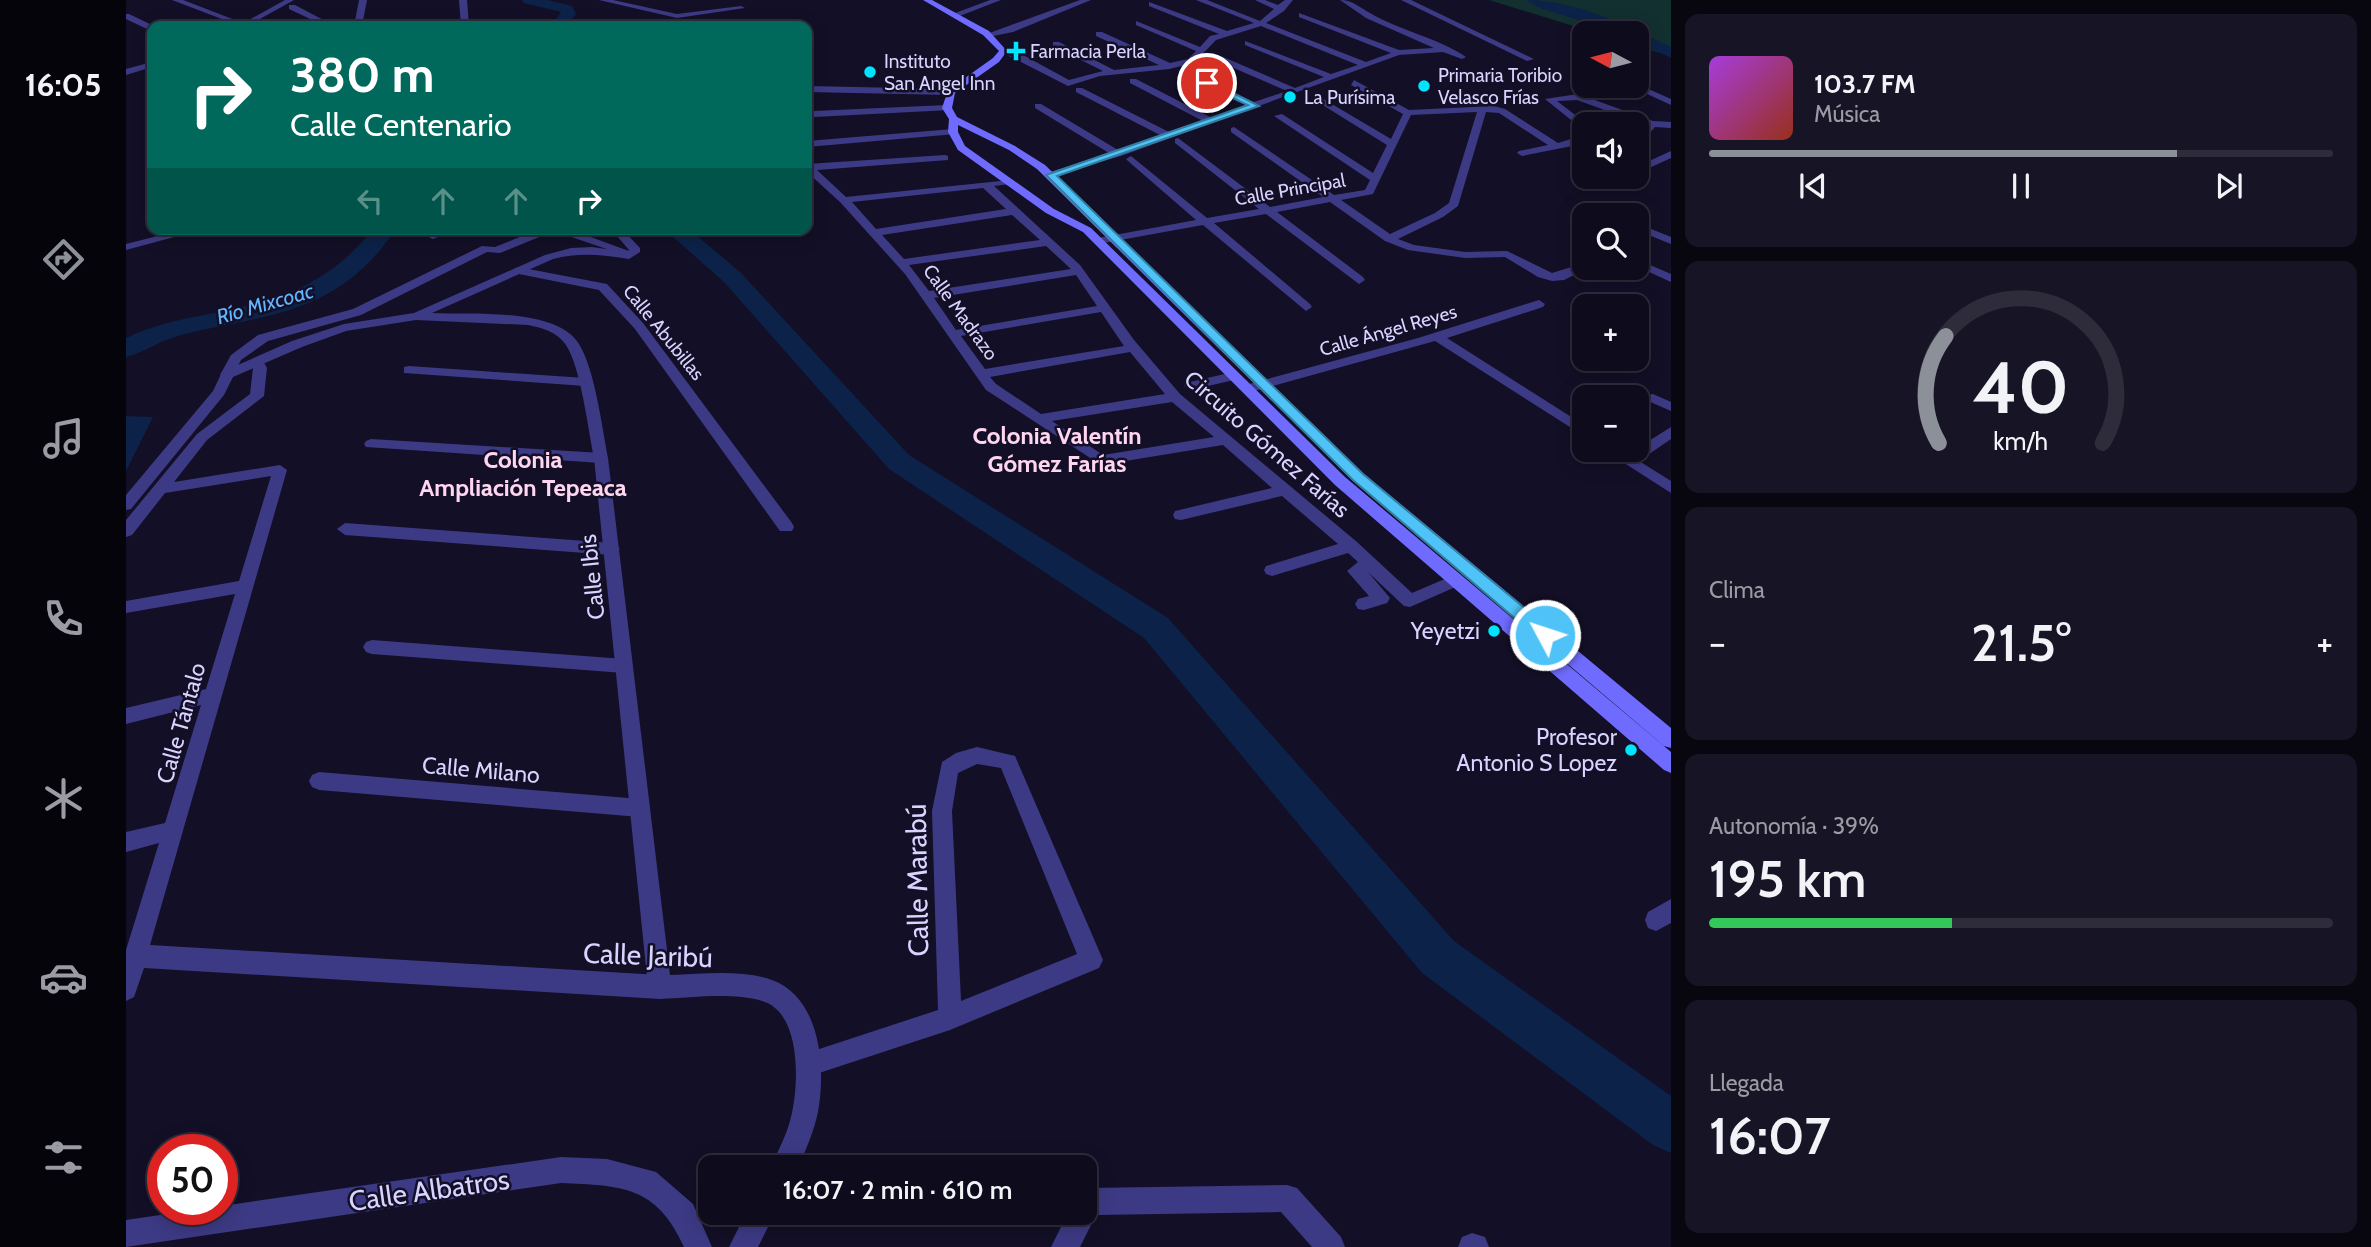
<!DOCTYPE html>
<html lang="es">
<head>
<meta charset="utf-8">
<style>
  :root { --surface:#0e0b1c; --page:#171425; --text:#f1f3f6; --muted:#9b9ba3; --line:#2e2b3b; --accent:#8c9099 }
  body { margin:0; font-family:Cabin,sans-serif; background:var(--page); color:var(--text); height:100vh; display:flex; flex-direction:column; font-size:26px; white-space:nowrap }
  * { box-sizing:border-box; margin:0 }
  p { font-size:23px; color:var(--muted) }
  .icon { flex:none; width:38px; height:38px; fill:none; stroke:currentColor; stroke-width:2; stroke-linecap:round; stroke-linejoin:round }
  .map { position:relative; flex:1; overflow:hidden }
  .details { display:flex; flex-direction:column; gap:14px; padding:14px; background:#08060f; width:700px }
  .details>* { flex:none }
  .hud { position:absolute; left:21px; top:21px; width:665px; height:214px; border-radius:14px; box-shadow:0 4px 18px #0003,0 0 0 2px var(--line); background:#00695c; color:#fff; overflow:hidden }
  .needle { width:46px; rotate:277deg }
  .tools { position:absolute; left:1446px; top:21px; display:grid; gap:14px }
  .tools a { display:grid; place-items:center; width:77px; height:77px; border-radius:14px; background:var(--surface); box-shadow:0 4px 18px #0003,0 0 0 2px var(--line); font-size:35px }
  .speed { position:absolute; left:21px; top:1134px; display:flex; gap:14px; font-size:35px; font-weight:700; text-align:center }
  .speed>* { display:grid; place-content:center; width:91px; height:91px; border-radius:50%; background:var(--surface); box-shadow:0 4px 18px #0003,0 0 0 2px var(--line); line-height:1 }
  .speed .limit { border:10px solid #d22; background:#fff; color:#111 }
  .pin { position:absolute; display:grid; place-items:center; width:60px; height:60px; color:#fff; margin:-30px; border:4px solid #fff; border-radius:50%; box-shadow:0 2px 7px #0007 }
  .me { position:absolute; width:77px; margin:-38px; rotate:310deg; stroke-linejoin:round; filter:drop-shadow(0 0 5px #0008) }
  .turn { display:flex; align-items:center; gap:24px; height:147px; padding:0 28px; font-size:32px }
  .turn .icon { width:91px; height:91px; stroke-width:2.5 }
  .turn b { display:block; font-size:49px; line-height:60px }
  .lanes { display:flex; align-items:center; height:66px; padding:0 28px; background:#0003; justify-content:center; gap:35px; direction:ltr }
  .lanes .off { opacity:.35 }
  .big { font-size:52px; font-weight:600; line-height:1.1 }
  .details .widget { flex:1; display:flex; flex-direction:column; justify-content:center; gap:10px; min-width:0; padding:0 24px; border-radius:14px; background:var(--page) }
  .details .dial { align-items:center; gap:0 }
  .dial svg { height:182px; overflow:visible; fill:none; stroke:var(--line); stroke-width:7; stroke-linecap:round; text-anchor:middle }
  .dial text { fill:var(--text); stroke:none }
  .song { display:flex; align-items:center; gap:21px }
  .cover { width:84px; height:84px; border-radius:10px; background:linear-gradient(135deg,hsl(280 70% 55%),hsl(10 70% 35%)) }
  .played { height:7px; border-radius:4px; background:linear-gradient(90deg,var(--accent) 75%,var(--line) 75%) }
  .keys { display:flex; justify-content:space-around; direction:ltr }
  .heat { display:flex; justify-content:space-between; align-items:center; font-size:38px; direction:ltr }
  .charge { height:10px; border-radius:5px; background:linear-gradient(90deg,#34c759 39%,var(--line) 0) }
  .trip { position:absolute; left:572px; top:1155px; width:399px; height:70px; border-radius:14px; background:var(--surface); box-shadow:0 4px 18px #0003,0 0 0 2px var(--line); font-weight:600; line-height:70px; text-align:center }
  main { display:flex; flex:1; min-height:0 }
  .tab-bar { display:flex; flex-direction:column; width:126px; justify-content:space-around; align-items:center; background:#06040b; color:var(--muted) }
  .tab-bar .icon { width:49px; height:49px }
  .tab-bar .selected { color:var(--accent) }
  .tab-bar b { font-size:32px; color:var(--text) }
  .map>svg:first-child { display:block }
  .green { fill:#12302f }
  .water { fill:#0c2248 }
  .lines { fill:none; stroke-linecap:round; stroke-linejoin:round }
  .river { fill:#0c2248; fill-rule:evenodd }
  .minor { fill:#3d3a85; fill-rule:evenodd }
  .tertiary { fill:#3d3a85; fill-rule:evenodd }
  .secondary { fill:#6f6bff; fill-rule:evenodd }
  .route { fill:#4fc3f7; stroke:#337fa1; stroke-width:2 }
  .poi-dot { fill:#00e5ff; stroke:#130f26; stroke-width:2.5 }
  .labels { text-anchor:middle; stroke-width:5; stroke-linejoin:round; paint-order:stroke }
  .far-poi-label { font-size:19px; fill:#d9d4ff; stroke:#130f26; text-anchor:start }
  .far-street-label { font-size:19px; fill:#d9d4ff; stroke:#130f26 }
  .far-water-label { font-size:21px; font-style:italic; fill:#62b6ff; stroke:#130f26 }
  .street-label { font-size:23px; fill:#d9d4ff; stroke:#130f26 }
  .poi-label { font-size:23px; fill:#d9d4ff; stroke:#130f26; text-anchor:end }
  .neighbourhood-label { font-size:24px; font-weight:bold; fill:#ffd6f0; stroke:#130f26 }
  .near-street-label { font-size:28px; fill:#d9d4ff; stroke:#130f26 }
</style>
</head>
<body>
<main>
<nav class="tab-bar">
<b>16:05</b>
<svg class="icon selected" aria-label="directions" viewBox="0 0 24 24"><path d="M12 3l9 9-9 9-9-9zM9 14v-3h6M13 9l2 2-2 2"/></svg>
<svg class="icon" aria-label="music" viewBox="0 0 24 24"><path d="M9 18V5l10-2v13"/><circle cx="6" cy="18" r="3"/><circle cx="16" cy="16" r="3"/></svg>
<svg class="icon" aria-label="phone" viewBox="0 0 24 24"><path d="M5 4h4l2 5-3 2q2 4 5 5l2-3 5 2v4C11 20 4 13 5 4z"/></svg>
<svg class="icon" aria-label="climate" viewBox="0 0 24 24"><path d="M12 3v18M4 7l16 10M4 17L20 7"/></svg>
<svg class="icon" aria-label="car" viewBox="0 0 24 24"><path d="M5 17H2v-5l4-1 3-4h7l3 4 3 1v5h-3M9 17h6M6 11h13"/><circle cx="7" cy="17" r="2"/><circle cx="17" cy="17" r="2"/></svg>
<svg class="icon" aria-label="filters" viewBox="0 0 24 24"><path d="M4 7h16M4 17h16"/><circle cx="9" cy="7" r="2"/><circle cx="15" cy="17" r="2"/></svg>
</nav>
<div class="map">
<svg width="1545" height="1247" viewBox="0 0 1545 1247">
  <rect width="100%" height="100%" fill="#130f26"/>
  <!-- green -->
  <path class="green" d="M1363,0h182v56l-35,-10v-13h-40z"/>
  <!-- water -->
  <path class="water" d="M0,416l27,1 -27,54z"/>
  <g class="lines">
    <!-- river -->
    <path class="river" d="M396,0h26l24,6 4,8 -9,12h-16l10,-14 -37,-9z
      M1400,0c50,0 101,26 145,47v11l-35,-16v-9h-17l-79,-25z
      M247,229h23c-59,86 -123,84 -215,106 -20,5 -36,17 -55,22v-19c25,-12 51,-18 78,-23 72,-15 121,-26 169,-86z
      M538,229h25l51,43 169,183 259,163 286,323 217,155v57l-18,-8 -231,-172 -278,-335 -255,-169 -165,-187z"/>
    <!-- minor -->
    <path class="minor" d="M46,0h11l65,25 -8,1z
      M233,0h8l-5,26h-8z
      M333,0h8l2,26h-8z
      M473,0h14l64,14 64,-8 4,2 -68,10z
      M864,0h11l-44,17 -7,-2z
      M954,0h11l-78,32 -25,5 -4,-2z
      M1070,0h11l53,21 14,-12 -19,-9h10l13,5 7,-5h8l-9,11 -18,12 100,39 25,-9 -92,-36v-4l100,37 35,-2 -68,-30 -26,-18c13,0 20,8 30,13 30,18 69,25 96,44l-4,2 -19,-7 -44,3 -278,101 -74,21v-4l62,-20 -74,-45v-4h6l77,46 42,-15 -84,-43v-4h6l87,44 34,-11 -73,-38v-4h6l76,39 34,-13 -66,-31v-4h6l68,32 33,-11 -72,-31v-4h6l74,32 29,-11 -79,-32v-4l86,33 27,-9 -97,-39 -45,14 -22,23 -25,6 -69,7 -32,10 -69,-35 4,-2 20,6 46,25 34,-9 -50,-25v-4h6l55,28 45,-5 -63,-29v-4h6l68,31 18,-4 8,-8 -60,-26v-4l64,26 10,-11 9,-2 -70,-28v-4l78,29 27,-8z
      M1275,0h10l123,59 -7,2z
      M0,14h3l25,12 -2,4h-3l-23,-11z
      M495,21l37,3 4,2h-55z
      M1228,80l55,30 85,-4 11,3 53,34 26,-8v7l-7,3 -55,11 -5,-3 2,-2 29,-6 -49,-32 -13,-1 -28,94 -15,11 -45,22 16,6 51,7 42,-1 45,22 32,-10v5h4l-24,12 -12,1 -14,-4 -33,-20 -40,1 -57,-8 -23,-9 -55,-39 -53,10 86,65 2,3 -6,4 -93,-70 -52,9 96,81 2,3 -6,4 -103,-86 -105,19 -6,-3 6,-3 98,-18 -68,-59 -2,-2 5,-3 76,62 52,-9 -84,-66v-4l3,-1 92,69 53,-10 -92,-65v-4l3,-1 100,68 31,-5 5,-10 -96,-64 8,-2 91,59 14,-28 -74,-46 7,-2 71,42 12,-25 -52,-29zM1351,112l-28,91 -14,10 -45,21 -49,-34 32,-6 38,-79z
      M1511,84l34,15v6l-41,-19z
      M681,86l144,3 4,3 -4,3 -144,-3z
      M1452,94l75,27 18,1v6l-16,-1 -19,22v-10l10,-14 -69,-25 -20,1 30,23h-3v5l-3,-1 -36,-29z
      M821,105l5,3 -2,2 -136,7 -5,-3 5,-3z
      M827,129l5,3 -2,2 -149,13v-6z
      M1545,151v7l-35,16v-7z
      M819,155l3,1v4l-131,10 29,27 164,-17v4l-16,2 86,79 54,75 46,54 177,148 55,51 42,-18 8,6 -2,4 -50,22 -6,-1 -36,-34 22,26 -3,5 -23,7 -6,-1 -3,-5 3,-5 11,-3 -22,-25 11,-9 -10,-9 -76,23 -6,-2 -2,-4 2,-4 72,-22 -56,-48 -101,24 -6,-1 -2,-4 2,-4 97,-23 -49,-43 -122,20 -115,-75 -81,-116 -65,-72 -33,-30v-8zM857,188l23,21 -130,20 -24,-27zM886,215l28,25 -136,19 -22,-24zM920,246l25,23 -142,22 -20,-26zM950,275l21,31 -141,24 -22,-32zM975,312l23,34 -139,23 -24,-33zM1004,352l35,42 -124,20 -45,-30 -6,-7zM1046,402l42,35 -111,18 -51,-34z
      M1510,223l35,14v7l-35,-14z
      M59,229h19l-78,21v-6z
      M315,229h16l-24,10 -6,-3z
      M414,229h29l68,25 -10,2 -73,-25 -54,22 -13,-1 -126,63 -93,26 -27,19 -9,18 -5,1 -7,-4 11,-20 27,-20 95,-26 129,-63 13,1z
      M1510,259l35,15v8l-35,-16z
      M392,267l89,17 36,39 149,200 2,4 -2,4h-12l-145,-202 -36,-39 -85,-17v-4z
      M1413,300l6,4 -2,3 -96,31 137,87v11l-149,-95 -188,52 -7,-4 2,-3 176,-48z
      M131,358l5,1 5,9 -3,28 -57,44 -33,42 106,-17 7,5 -137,475 510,30 8,4 4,8 -4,8 -8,4 -516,-31 -10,29 -8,4v-51l33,-107 -33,9v-20l39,-9 36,-118 -75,19v-16l80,-19 29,-95 -109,19v-12l113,-20 32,-105 -106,17 -33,42 -6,2v-17l71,-86 53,-40 3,-26 -3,-6z
      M283,366l176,12 7,4 -7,4 -181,-13v-6z
      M1107,372l5,1v6l-47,11 -7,-4 2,-3z
      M1527,394l18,8v9l-23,-10v-6z
      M1545,427v12l-32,22 32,20v12l-67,-43h17l7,4z
      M245,439l230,14 7,5 -7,5 -235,-16 -2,-3 2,-3z
      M219,523l267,20 8,6 -8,6 -267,-20 -8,-6z
      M246,640l252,19 6,2 3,5 -3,5 -6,2 -252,-19 -6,-2 -3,-5 3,-5z
      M851,747l38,9 88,204 -4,8 -149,62 -140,46 -9,-3 -3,-9 3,-9 137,-45 -6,-199 10,-49 14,-9zM851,764l24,4 76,186 -116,47 -9,-190 6,-38z
      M193,772l321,27 7,2 3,7 -3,7 -7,2 -321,-27 -7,-3 -3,-6 3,-6z
      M1545,899v24l-15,8 -8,-3 -3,-8 3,-8z
      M435,1157l46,2 49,13 37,32 19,43h-28c-28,-62 -62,-61 -123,-64l-435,64v-27l75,-11h21v-3z
      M1161,1185l10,3 44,49 4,10h-33l-31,-35 -185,3 -16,32h-29l17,-34h17v-23l3,-2z
      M1346,1233l13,4 4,10h-31l4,-10z"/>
    <!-- tertiary -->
    <path class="tertiary" d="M159,0h9l-47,26h-9z
      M163,5h6l40,21h-10l-36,-17z
      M26,62v5l-26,8v-6z
      M485,229h11l18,19v4l-11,7c-27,-4 -49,-7 -76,0l-121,54c39,2 124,-6 147,31 16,26 23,83 29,114l62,517c33,-1 71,-6 102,5 49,18 54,88 46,132 -4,19 -12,38 -20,55h-27c7,-17 16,-32 20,-50 8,-31 11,-105 -29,-116 -31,-9 -70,-3 -102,-2l-8,-4 -4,-8 -54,-529c-6,-29 -13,-90 -28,-113 -9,-13 -23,-17 -38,-20l-112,-5 -70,11 -44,16 -69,30 -9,18 -93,114 -5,1v-15l87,-104 9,-19 70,-31 52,-17 70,-11 131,-58 26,-7 21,-1 35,5 2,-2z
      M620,1213h29l-17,34h-29z"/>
    <!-- secondary -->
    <path class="secondary" d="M797,0h9l57,31 18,20 -8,11 -44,31 -3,15 5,9 58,29 30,19 318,308 308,255v20l-7,-2 -311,-265 -316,-312 -28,-19 -51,-25v7l7,14 89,63 37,19 254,249 326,275v21l-7,-3 -329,-285 -252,-253 -37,-19 -88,-63 -10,-18 1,-13 -7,-11 6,-18 45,-32 6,-7 -16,-16z"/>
  </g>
  <!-- route -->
  <path class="route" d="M1078,81h6l49,25 -202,70 306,298 188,156 2,5 -2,4h-12l-186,-159 -307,-305 202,-70 -44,-20z"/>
  <!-- markers -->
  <g class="poi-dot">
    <path d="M886.5 40.5h7v7h7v7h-7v7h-7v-7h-7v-7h7z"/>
    <circle cx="744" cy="72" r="7"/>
    <circle cx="1298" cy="86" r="7"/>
    <circle cx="1164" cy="97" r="7"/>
    <circle cx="1368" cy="631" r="7"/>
    <circle cx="1505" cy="750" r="7"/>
  </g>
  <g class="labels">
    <!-- far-poi labels -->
    <g class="far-poi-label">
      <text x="904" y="58">Farmacia Perla</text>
      <text x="758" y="68">Instituto<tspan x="758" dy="22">San Angel Inn</tspan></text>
      <text x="1312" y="82">Primaria Toribio<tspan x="1312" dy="22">Velasco Frías</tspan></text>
      <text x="1178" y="104">La Purísima</text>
    </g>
    <!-- far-street labels -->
    <g class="far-street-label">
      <text transform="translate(1164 189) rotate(-10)" y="7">Calle Principal</text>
      <text transform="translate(835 312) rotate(54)" y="7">Calle Madrazo</text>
      <text transform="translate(1262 330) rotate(-16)" y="7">Calle Ángel Reyes</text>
      <text transform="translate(538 332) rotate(51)" y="7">Calle Abubillas</text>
    </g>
    <!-- far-water labels -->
    <g class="far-water-label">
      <text transform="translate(139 304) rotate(-16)" y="7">Río Mixcoac</text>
    </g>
    <!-- street labels -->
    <g class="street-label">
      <text transform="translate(1141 444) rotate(41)" y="8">Circuito Gómez Farías</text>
      <text transform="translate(466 577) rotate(-96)" y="8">Calle Ibis</text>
      <text transform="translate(55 723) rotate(-74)" y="8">Calle Tántalo</text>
      <text transform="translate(355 770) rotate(5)" y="8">Calle Milano</text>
    </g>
    <!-- poi labels -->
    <g class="poi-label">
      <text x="1354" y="639">Yeyetzi</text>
      <text x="1491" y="745">Profesor<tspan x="1491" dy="26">Antonio S Lopez</tspan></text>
    </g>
    <!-- neighbourhood labels -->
    <g class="neighbourhood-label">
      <text x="931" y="444">Colonia Valentín<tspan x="931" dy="28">Gómez Farías</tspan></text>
      <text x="397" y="468">Colonia<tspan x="397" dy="28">Ampliación Tepeaca</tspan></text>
    </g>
    <!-- near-street labels -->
    <g class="near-street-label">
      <text transform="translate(791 880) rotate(-91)" y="10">Calle Marabú</text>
      <text transform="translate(522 955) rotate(2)" y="10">Calle Jaribú</text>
      <text transform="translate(303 1190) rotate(-8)" y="10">Calle Albatros</text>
    </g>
  </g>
</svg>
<div class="tools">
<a><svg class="needle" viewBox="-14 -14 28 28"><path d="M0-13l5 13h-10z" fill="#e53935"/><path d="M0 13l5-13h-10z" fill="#9b9ba3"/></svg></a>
<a><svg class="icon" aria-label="sound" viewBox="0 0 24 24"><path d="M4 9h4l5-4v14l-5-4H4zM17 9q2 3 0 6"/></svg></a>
<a><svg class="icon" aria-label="search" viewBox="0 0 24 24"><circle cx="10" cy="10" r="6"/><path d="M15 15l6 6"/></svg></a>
<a>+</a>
<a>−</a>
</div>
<div class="speed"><div class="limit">50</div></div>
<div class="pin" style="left:1081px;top:83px;background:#d93025"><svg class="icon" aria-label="arrive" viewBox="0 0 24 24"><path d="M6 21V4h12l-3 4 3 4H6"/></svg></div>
<svg class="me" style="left:1419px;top:635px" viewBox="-20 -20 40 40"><circle r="17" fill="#4fc3f7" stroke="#fff" stroke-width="3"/><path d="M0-11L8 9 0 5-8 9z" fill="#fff"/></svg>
<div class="trip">16:07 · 2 min · 610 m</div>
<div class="hud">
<div class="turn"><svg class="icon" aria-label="right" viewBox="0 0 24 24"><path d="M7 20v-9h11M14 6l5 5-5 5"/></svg><div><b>380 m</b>Calle Centenario</div></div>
<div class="lanes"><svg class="icon off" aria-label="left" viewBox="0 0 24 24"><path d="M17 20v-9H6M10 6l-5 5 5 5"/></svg><svg class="icon off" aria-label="ahead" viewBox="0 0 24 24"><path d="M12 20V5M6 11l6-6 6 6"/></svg><svg class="icon off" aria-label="ahead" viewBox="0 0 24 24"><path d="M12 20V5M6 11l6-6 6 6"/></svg><svg class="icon" aria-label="right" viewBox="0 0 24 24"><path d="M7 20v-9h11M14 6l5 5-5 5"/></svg></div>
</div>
</div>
<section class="details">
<div class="widget">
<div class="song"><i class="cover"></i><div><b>103.7 FM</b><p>Música</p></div></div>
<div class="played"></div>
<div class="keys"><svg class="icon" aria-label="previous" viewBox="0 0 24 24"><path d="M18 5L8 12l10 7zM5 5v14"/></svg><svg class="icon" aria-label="pause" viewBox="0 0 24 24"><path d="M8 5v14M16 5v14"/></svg><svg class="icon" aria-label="next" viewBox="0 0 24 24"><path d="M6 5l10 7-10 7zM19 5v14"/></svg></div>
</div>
<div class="widget dial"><svg viewBox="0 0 100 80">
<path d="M14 69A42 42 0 1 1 86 69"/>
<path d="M14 69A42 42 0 0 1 17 22" stroke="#8c9099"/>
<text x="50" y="56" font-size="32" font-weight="700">40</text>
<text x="50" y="72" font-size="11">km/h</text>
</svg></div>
<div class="widget"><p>Clima</p>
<div class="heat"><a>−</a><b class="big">21.5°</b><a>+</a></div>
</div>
<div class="widget"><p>Autonomía · 39%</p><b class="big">195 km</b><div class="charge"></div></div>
<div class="widget"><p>Llegada</p><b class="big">16:07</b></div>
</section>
</main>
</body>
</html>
